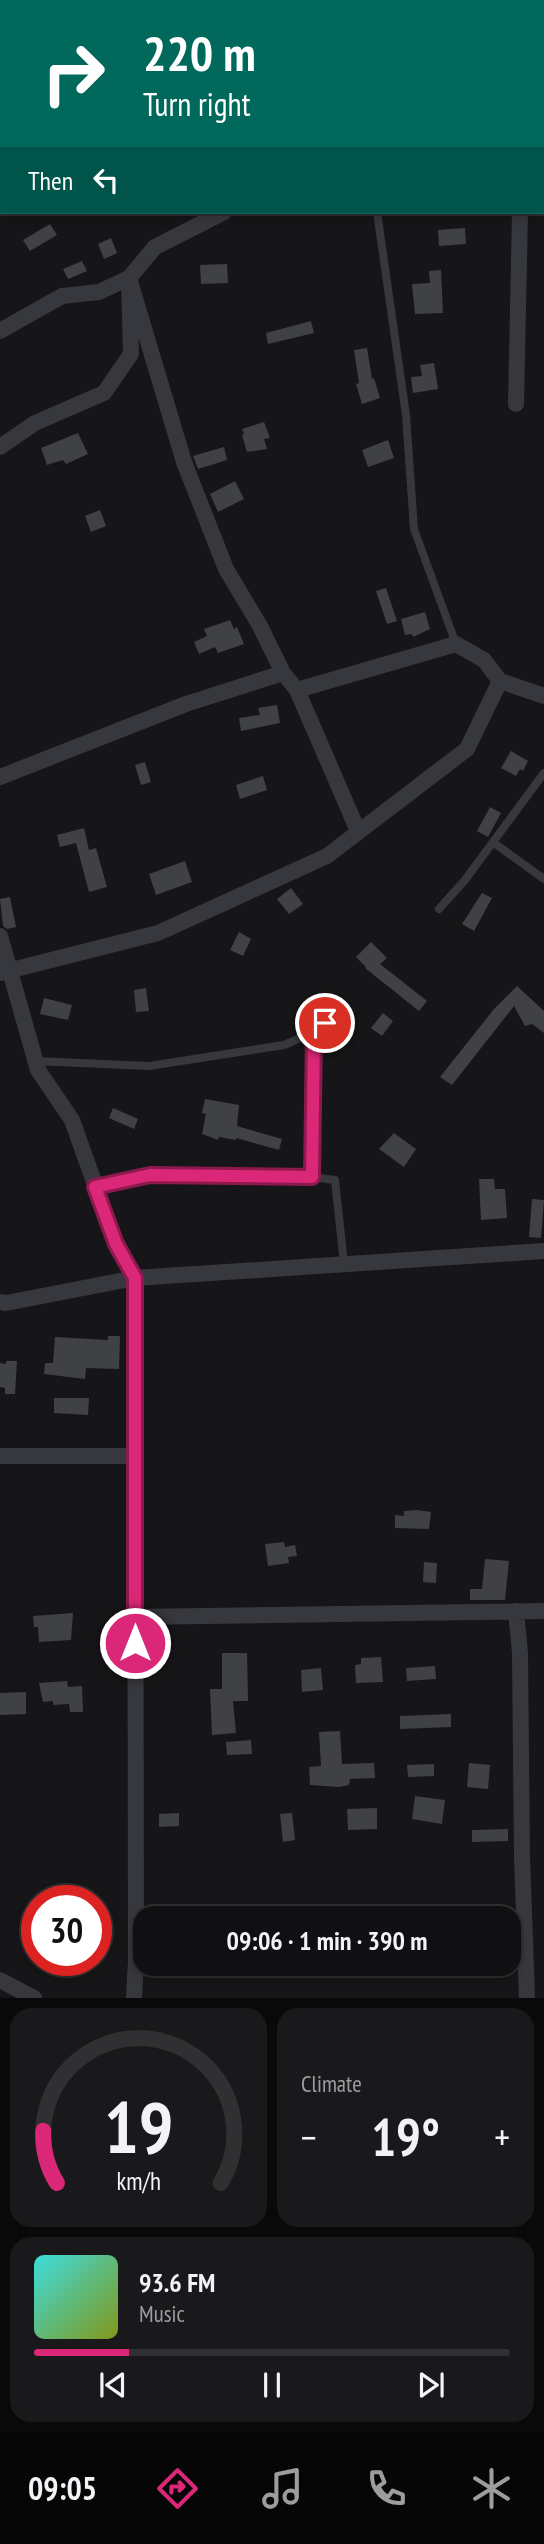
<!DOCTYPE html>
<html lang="en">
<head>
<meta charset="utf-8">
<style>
  :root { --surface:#101012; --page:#19191b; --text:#f1f3f6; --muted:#9c9d9f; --line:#303032; --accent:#db2777 }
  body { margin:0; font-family:"PT Sans Narrow",sans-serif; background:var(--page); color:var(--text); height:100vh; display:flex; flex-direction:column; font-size:26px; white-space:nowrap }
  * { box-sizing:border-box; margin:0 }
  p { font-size:23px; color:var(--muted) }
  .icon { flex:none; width:38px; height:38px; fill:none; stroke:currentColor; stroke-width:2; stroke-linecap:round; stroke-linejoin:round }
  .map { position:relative; height:1998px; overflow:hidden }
  .details { display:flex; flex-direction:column; gap:10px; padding:10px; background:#09090a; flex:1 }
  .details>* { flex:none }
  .guide { position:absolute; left:0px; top:0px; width:544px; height:214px; box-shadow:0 4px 10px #0003,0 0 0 2px var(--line); background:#00695c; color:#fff; overflow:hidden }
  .speed { position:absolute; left:21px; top:1885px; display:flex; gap:14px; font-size:35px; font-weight:700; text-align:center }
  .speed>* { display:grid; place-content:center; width:91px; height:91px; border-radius:50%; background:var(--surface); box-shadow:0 4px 10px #0003,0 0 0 2px var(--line); line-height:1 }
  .speed .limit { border:10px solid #d22; background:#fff; color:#111 }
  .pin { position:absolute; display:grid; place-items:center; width:60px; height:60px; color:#fff; margin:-30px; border:4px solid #fff; border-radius:50%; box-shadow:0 2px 7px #0007 }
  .me { position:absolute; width:77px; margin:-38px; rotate:0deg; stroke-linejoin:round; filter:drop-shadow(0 0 5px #0008) }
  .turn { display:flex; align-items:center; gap:24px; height:147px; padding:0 28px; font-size:32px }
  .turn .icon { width:91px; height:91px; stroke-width:2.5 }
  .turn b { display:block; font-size:49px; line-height:60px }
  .then { display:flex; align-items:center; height:66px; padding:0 28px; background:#0003; gap:14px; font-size:26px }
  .big { font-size:52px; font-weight:600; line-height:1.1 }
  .details .card { flex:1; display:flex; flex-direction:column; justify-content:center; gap:10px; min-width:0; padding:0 24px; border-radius:21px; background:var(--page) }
  .details .dial { align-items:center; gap:0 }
  .dial svg { height:182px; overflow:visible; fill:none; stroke:var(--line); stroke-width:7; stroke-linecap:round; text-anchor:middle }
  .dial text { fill:var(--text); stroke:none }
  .song { display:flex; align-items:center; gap:21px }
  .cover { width:84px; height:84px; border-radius:10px; background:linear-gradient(135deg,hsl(180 70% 55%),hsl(70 70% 35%)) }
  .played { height:7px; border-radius:4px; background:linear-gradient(90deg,var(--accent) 20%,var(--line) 20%) }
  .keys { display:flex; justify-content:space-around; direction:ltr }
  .heat { display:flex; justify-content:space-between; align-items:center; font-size:38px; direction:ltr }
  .details .tiles { flex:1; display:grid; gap:10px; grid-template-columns:1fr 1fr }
  .card:last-child { grid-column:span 2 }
  .trip { position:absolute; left:133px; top:1906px; width:388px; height:70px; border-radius:21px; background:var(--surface); box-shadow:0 4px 10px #0003,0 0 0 2px var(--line); font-weight:600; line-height:70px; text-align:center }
  .tab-bar { display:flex; height:112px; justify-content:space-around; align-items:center; background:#060607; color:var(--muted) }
  .tab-bar .icon { width:49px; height:49px }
  .tab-bar .on { color:var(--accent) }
  .tab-bar b { font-size:32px; color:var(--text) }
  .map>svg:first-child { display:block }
  .building { fill:#404145 }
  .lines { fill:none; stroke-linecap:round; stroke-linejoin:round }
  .lane { stroke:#37383d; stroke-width:8 }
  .street { stroke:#37383d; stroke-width:16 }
  .route-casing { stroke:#8e194d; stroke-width:18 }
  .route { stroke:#db2777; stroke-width:12 }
</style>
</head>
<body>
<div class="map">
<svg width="544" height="1998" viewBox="0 0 544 1998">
  <rect width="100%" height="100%" fill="#161618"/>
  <!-- building -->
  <path class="building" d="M50,224l7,11 -27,16 -7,-11z
    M465,228l1,16 -27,2 -1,-16z
    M111,238l6,15 -13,6 -6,-15z
    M82,261l5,10 -19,8 -5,-10z
    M227,264l1,19 -27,1 -1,-19z
    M441,270l2,43 -28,1 -3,-30 18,-1 -1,-12z
    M311,321l3,12 -46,11 -2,-11z
    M367,348l5,31 2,-1 6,20 -18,6 -6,-20 3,-1 -5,-33z
    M434,363l4,26 -25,4 -2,-16 11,-1 -2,-11z
    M264,422l6,16 -6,1 3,10 -20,3 -5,-17 2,-1 -2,-5z
    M78,433l10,21 -22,10 -3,-4 -16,5 -6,-17z
    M388,440l6,18 -26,9 -6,-17z
    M224,447l3,13 -29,9 -5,-13z
    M235,481l9,18 -26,13 -8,-18z
    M100,510l6,16 -15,6 -6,-16z
    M386,588l11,33 -10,3 -11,-33z
    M425,612l5,17 -17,8 -1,-3 -7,1 -4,-16z
    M230,620l4,9 3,-2 7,17 -26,9 -3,-6 -16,7 -5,-12 13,-6 -3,-7z
    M277,705l3,18 -39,8 -2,-13 21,-3 -2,-7z
    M511,751l17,10 -5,10 -3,-2 -4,7 -15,-8z
    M145,762l6,20 -10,3 -6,-20z
    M263,776l4,14 -27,9 -4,-14z
    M490,807l11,6 -13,24 -11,-6z
    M84,828l5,22 7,-2 11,39 -18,5 -13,-49 -16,4 -3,-12z
    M185,861l7,21 -36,13 -7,-21z
    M291,888l12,16 -14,10 -12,-15z
    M482,893l10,5 -18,33 -12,-7z
    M10,897l6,30 -9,2 -4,-3 -3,-27z
    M239,932l12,7 -8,17 -13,-6z
    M371,942l16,16 -7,6 47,37 -8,10 -54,-43 1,-1 -10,-10z
    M517,986l27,25v22l-12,-9 -7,2 -11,-20 -62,79 -12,-8 54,-68z
    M146,988l3,23 -13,1 -2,-22z
    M44,998l28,7 -4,15 -28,-6z
    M383,1013l10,8 -11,15 -11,-8z
    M205,1099l34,6 -2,21 45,13 -3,11 -43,-12v2l-17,-3 -1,3 -16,-6 4,-20 -4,-1z
    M113,1108l25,11 -4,10 -25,-11z
    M394,1133l22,16 -12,18 -25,-18z
    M479,1179h15l1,10h10l2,29 -26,2z
    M532,1199l12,1 -3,38 -12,-1z
    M108,1336h12l-1,33 -33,-1 -1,11 -41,-5 1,-11h8l2,-26 53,3z
    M6,1361h11l-2,33h-10v-6l-5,-1v-24l6,1z
    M54,1398h35l-1,17 -34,-2z
    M416,1510l15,2 -2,17 -34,-1v-13l9,1v-5z
    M284,1542l1,5 10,-2 2,11 -9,1 1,6 -21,3 -3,-22z
    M485,1559l24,2 -4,39h-35v-11h12z
    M424,1562l13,1 -1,20 -13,-1z
    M73,1613l-2,27 -32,2 -1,-15h-4l-1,-11z
    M222,1653h25l1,48h-15l3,32 -24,2 -2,-46h12z
    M381,1657l2,25 -27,1 -1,-18 6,-1v-6z
    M435,1666l1,13 -29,2 -1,-13z
    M321,1668l2,22 -21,2 -1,-22z
    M67,1681l1,6 14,-1 1,26h-13l-1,-8 -16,1v-4l-10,1 -4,-19z
    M26,1692v22l-26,1v-22z
    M451,1714v13l-51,2v-13z
    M340,1731l2,33 32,-1 1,15 -25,1 -1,6 -10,2 -29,-2 -1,-18 12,-1 -2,-34z
    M251,1740l1,14 -25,1 -1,-13z
    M469,1763l21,2 -2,24 -21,-2z
    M434,1764v12l-26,1 -1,-12z
    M415,1796l30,4 -3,24 -30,-5z
    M377,1808v21l-29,1 -1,-21z
    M179,1813v13l-20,1v-13z
    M292,1813l3,27 -12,2 -3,-28z
    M508,1829v12l-36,1v-12z"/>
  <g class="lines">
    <!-- lane -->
    <path class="lane" d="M377,212l29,203 8,114 42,115
      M494,843l50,36
      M439,909l26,-29 79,-107
      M314,1032l-2,145 23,3 9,84
      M34,1061l115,5 135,-21 30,-13 23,-19
      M95,1187l55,-12 162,2"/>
    <!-- street -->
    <path class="street" d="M0,70l2,1
      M542,203l2,1
      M0,331l62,-35 37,-4 30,-14 55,184 42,107 34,57 23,47 14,17 61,141
      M516,404l4,-192
      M0,447l35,-24 69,-30 27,-39 -2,-76 26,-31 69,-35
      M297,690l159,-46 28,16 16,21 44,15
      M0,777l186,-73 97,-31
      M0,936l38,134 34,50 44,124 19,34 1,683 -2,37
      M0,973l158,-40 169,-77 140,-107 33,-68
      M0,1302l6,1 129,-25 409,-27
      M0,1456h135
      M516,1611l4,42 2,203 5,142
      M135,1617l409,-6
      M0,1980l34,18"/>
  </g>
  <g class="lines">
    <defs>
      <path id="route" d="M135,1643v-365l-19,-34 -21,-57 55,-12 162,2 2,-145 11,-9"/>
    </defs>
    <!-- route casing -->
    <use href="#route" class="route-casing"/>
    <!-- route -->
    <use href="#route" class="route"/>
  </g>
</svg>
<div class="speed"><div class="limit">30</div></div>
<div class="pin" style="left:325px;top:1023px;background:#d93025"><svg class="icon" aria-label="arrive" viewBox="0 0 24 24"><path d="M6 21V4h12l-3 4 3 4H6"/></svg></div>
<svg class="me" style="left:135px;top:1643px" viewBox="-20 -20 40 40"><circle r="17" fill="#db2777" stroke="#fff" stroke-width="3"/><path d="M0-11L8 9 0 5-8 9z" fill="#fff"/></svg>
<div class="trip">09:06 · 1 min · 390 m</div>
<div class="guide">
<div class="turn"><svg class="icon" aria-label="right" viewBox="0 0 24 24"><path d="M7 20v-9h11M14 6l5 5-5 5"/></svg><div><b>220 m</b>Turn right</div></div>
<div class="then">Then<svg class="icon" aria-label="left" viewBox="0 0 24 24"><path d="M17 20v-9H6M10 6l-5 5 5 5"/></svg></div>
</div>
</div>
<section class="details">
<div class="tiles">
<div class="card dial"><svg viewBox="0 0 100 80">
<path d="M14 69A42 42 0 1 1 86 69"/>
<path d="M14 69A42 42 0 0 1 8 46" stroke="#db2777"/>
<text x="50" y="56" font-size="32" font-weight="700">19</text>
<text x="50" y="72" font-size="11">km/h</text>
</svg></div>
<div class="card"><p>Climate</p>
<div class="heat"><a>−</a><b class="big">19°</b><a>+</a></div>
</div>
<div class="card">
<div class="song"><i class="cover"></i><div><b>93.6 FM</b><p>Music</p></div></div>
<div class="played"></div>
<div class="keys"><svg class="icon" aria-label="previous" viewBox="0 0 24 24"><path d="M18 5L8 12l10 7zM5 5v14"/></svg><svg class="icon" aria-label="pause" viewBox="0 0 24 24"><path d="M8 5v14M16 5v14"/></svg><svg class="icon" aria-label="next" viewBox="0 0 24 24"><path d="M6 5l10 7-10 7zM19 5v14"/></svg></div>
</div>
</div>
</section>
<nav class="tab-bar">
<b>09:05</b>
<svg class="icon on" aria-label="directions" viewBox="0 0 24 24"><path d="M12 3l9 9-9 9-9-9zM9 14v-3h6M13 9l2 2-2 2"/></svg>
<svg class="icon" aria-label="music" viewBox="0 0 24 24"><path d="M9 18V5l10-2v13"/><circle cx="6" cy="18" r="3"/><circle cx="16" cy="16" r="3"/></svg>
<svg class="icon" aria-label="phone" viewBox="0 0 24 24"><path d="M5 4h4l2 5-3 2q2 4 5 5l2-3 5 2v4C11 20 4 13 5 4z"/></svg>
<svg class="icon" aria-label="climate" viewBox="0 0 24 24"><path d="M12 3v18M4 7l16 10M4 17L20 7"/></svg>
</nav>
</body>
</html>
